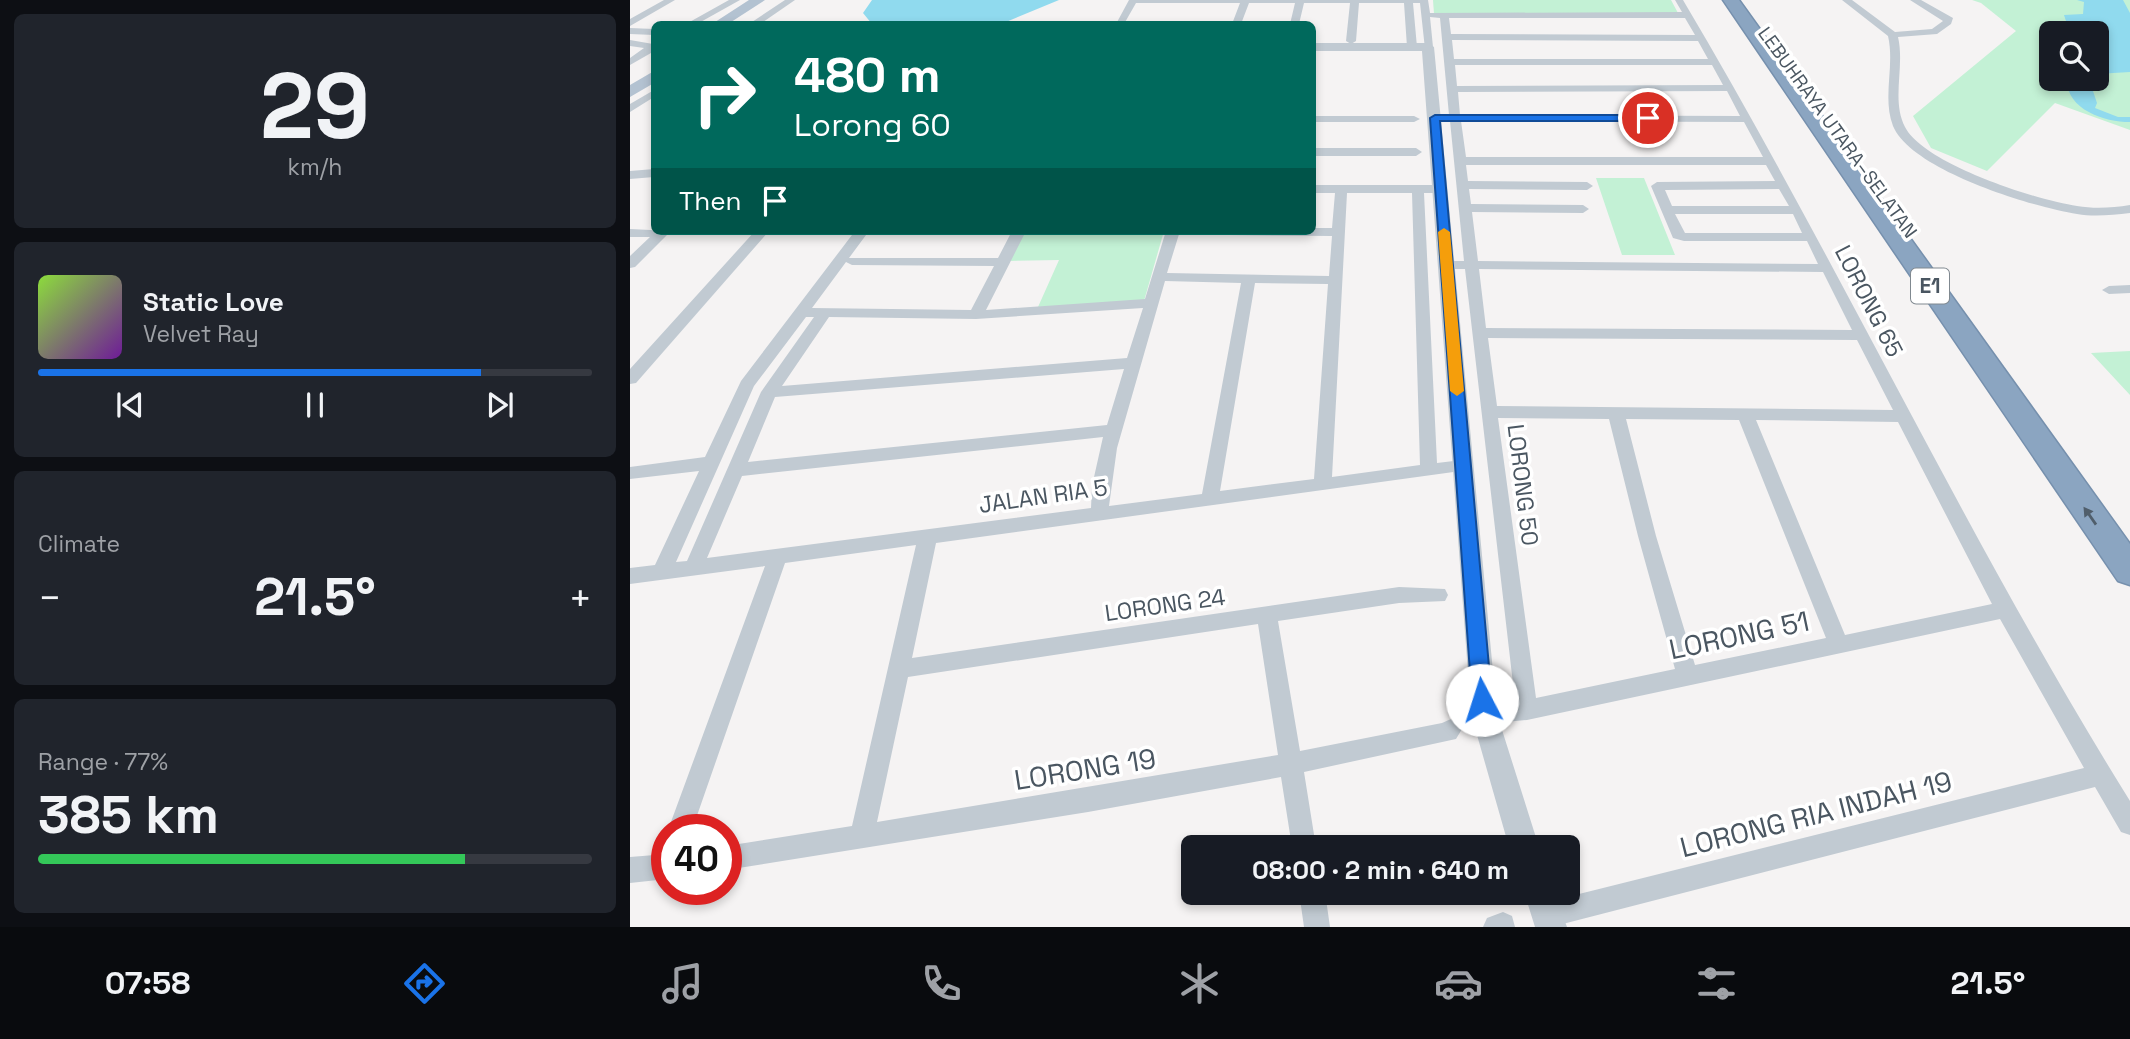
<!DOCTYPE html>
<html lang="en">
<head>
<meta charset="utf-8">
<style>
  :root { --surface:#171b24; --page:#20242c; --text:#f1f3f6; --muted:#9ea1a6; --line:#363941; --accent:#1a73e8 }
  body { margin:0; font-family:"Space Grotesk",sans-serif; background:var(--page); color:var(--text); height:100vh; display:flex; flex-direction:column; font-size:26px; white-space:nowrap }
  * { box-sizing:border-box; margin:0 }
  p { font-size:23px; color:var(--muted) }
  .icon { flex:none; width:38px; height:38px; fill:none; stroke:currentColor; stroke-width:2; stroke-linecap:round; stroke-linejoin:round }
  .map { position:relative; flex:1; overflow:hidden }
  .details { display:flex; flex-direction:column; gap:14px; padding:14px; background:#0d0f14; width:630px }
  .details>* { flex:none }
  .guide { position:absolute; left:21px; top:21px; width:665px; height:214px; border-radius:10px; box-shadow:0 4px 10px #0003; background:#00695c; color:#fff; overflow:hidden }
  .buttons { position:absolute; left:1409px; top:21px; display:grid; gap:14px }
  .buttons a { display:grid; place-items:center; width:70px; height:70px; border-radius:10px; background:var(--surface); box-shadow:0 4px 10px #0003; font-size:35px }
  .speed { position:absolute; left:21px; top:814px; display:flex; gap:14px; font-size:35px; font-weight:700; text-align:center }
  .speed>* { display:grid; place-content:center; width:91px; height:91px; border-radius:50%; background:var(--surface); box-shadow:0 4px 10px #0003; line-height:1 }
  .speed .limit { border:10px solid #d22; background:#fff; color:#111 }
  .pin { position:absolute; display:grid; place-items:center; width:60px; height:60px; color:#fff; margin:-30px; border:4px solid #fff; border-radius:50%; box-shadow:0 2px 7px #0007 }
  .me { position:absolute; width:77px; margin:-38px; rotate:355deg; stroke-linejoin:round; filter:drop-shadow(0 0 5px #0008) }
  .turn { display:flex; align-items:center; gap:24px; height:147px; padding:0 28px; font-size:32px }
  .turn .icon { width:91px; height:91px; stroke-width:2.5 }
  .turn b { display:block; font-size:49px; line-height:60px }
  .then { display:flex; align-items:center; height:66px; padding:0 28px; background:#0003; gap:14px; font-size:26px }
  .big { font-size:52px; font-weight:600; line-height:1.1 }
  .details .card { flex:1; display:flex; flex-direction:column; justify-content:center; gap:10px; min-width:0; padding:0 24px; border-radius:10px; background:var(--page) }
  .details .dial { align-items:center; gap:0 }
  .dial b { font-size:91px; line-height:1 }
  .song { display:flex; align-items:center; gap:21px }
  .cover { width:84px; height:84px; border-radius:10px; background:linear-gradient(135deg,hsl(90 70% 55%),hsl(280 70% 35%)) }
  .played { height:7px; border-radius:4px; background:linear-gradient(90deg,var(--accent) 80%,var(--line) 80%) }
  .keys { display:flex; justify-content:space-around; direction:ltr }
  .heat { display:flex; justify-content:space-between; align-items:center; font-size:38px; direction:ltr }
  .charge { height:10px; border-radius:5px; background:linear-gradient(90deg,#34c759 77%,var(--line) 0) }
  .trip { position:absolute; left:551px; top:835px; width:399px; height:70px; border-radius:10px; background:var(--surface); box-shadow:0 4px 10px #0003; font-weight:600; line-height:70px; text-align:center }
  .tab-bar { display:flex; height:112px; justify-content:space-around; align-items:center; background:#090b0e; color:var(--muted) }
  .tab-bar .icon { width:49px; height:49px }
  .tab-bar .active { color:var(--accent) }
  .tab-bar b { font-size:32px; color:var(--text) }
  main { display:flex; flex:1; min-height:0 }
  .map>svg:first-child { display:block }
  .green { fill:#c3f1d5; fill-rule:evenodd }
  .water { fill:#90daee }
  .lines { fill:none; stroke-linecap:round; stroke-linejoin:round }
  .motorway-casing { stroke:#7690ad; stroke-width:3 }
  .minor { fill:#c1cad2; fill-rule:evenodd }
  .tertiary { fill:#c1cad2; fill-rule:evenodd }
  .primary { fill:#b3c2d1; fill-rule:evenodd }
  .motorway { fill:#8ba5c1; fill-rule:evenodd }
  .oneway { fill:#505e6b }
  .route { fill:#1a73e8; stroke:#114b97; stroke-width:2 }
  .slow { fill:#f59e0b }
  .labels { text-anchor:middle; stroke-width:7; stroke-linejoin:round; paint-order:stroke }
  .far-street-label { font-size:19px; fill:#4a5661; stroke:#fff }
  .shield { fill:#fff; stroke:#808990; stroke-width:2 }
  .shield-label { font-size:21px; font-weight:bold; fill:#4a5661 }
  .street-label { font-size:23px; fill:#4a5661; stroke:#fff }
  .near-street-label { font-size:28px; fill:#4a5661; stroke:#fff }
</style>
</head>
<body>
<main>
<section class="details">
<div class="card dial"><b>29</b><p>km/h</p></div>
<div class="card">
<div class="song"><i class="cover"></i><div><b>Static Love</b><p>Velvet Ray</p></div></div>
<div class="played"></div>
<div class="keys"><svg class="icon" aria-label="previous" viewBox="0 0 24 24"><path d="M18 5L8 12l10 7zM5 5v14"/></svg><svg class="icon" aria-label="pause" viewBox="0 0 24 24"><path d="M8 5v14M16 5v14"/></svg><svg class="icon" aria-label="next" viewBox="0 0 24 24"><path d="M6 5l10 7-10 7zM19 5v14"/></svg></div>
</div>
<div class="card"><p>Climate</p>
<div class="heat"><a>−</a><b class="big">21.5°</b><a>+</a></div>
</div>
<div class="card"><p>Range · 77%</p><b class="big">385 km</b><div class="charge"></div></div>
</section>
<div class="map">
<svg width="1500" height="927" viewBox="0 0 1500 927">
  <rect width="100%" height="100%" fill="#f5f3f3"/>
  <!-- green -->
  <path class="green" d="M803,0h238l7,13 -244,1z
    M1342,0h158v130l-75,-27 -68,68 -56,-23 -18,-32 103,-85 -35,-28zM1421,33h45v46h-45z
    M966,178h48l31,77h-53z
    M395,231h139l-20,70 -106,6 21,-47 -50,1z
    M1500,351v44l-39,-42z"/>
  <!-- water -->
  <path class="water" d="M242,0h187l-53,22 -13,2h-121l-9,-11z
    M1447,0h46l7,13v59l-33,2 -1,-41h-33l6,-3 -5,-15 19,-1 1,-12z
    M1437,79h22l8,24 -2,5 23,9h12v5c-26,0 -64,-13 -63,-43z"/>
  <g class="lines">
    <defs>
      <path id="motorway" d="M1093,0h16l391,544v41l-12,-4z"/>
    </defs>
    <!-- motorway casing -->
    <use href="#motorway" class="motorway-casing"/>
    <!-- minor -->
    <path class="minor" d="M34,0h11l-45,26v-7z
      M99,0h11l-43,24h-11z
      M155,0h10l-35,24h-11z
      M499,0h299l2,13 252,-1 -7,-12h8c156,263 285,541 447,801v34l-9,-3 -26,-45 -544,140 -13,-3 -4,-9 4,-9 9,-4 537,-134 -84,-149 -473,101 -43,4 -8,-3 -3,-7 3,-7 39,-6 -50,-432h-18l-7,-4 7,-4h17l-14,-140h-15l-6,-3 6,-3h14l-9,-97 -10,-1 3,30 -8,2 -5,-46h-7l4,44 -5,3 -5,-3 -3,-44h-45l-3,38 -5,3 -5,-3 4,-38h-46l-5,21h-9l5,-21h-46l-8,21h-9l8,-21h-104l-12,21h-8zM819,18h236l10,17 -244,-1zM822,40l246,1 10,18h-254zM825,65h257l11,20 -266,1zM1097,91l13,25 -280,-1 -2,-23zM831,121l283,1 19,35h-297zM836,165h300l9,16 -118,1 -6,4 22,52 11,3h123l11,23 -340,-3 -6,-49 111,1 6,-4 -6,-4 -112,-1 -2,-15 118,1 6,-4 -6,-4 -119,-1zM1149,189l10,17h-117l-7,-16zM1045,214h118l9,19h-117zM849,269l344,3 29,58 -366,-2zM858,338l369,2 36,70 -396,-4zM868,418l111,1 29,117 37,133 -139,29zM996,419l113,1 87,218 -131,27 -39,-129zM1126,420l142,2 94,182 -147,31z
      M1212,0h10l43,32 37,-3 11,-8 -33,-21h11l32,18 -2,6 -14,10 -39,3c7,30 -7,63 7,90 19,37 131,73 172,79 17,3 35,2 53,-1v8c-18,2 -36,4 -53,1 -45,-7 -166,-44 -184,-88 -11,-29 2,-60 -5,-90z
      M0,40l23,4 1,3 -3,6 -21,12v-7l14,-10 -14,-2z
      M24,90v7l-24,15v-8z
      M682,116h102l6,3 -6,3h-102z
      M682,148h104l6,4 -6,4h-104z
      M24,169v8l-24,2v-8z
      M682,185h128l6,4 -6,4h-16l13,270 25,-3 6,2 3,4 -3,4 -532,73 -24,115 487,-71 46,2 3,6 -3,6 -46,2 -121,18 22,130 142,-28 9,-4 8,3 3,7 -6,10 -152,33 12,75h-24l-11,-70 -193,35 -362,58v-24l126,-20 64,-281 -131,18 -93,267h-24l97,-264 -135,18v-16l25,-3 44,-94 -69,8v-12l75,-10 36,-76 114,-150h14l-20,27h149l14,-27h14l-40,79 159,-11 21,-68h14l-13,42 162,3 3,-40 -104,-1 -7,-4h91v-3h20l3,-35h-23zM717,193h65l8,272 -88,12zM216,262l6,3 142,1 -23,44 -159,-2zM535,281l76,2 -39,211 -93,12 8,-58zM625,283l73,1 -14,195 -94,12zM513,308l-16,50 -345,28 47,-69 147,2zM176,317h8l-53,75 -74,169 -11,1 78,-176zM494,369l-17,56 -359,37 27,-65zM473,437l-11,49 -1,22 -384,50 35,-82zM628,624l20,131 -401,67 31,-145z
      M0,229l41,2 -36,36 -5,1v-12l20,-19h-20z
      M125,231h14l-133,152 -6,1v-15z
      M1500,285v8l-21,1 -7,-4 7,-4z
      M37,854v25l-37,4v-26z
      M669,892h26l5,35h-26z
      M873,912l9,4 3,11h-32l4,-9z"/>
    <!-- tertiary -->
    <path class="tertiary" d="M0,28l24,1v6l-24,-1z
      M682,43h116l6,4 63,667 42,133h-30l-38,-133 -49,-663h-110z
      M894,892h30l13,35h-32z"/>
    <!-- primary -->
    <path class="primary" d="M119,0h16l-37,24h-16z
      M24,71v12l-24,14v-12z"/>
    <!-- motorway -->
    <use href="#motorway" class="motorway"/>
  </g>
  <!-- one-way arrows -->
  <defs><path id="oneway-solid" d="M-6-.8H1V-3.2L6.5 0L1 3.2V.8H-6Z" transform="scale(1.75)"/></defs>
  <use class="oneway" href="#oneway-solid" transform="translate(1460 516) rotate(-125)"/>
  <!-- route -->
  <path class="route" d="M1018,115l5,3 -2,3h-211l52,579 -3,6 -7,3 -7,-3 -3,-6 -42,-582 5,-3z"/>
  <!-- slow -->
  <path class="slow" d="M814,228l6,4 14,159 -7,5 -7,-5 -12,-159z"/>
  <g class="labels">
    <!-- far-street labels -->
    <g class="far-street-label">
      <text transform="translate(1208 132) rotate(54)" y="7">LEBUHRAYA UTARA–SELATAN</text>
    </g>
    <!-- shield labels -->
    <rect class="shield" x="1281" y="268.5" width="38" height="35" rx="5"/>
    <g class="shield-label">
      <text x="1300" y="293">E1</text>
    </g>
    <!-- street labels -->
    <g class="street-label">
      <text transform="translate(1239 301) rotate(63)" y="8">LORONG 65</text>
      <text transform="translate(893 485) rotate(83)" y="8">LORONG 50</text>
      <text transform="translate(413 496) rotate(-8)" y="8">JALAN RIA 5</text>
      <text transform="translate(535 605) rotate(-8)" y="8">LORONG 24</text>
    </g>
    <!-- near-street labels -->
    <g class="near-street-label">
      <text transform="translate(1109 635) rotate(-12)" y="10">LORONG 51</text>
      <text transform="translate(455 769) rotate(-9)" y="10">LORONG 19</text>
      <text transform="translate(1186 814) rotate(-14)" y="10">LORONG RIA INDAH 19</text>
    </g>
  </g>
</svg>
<div class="buttons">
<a><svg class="icon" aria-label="search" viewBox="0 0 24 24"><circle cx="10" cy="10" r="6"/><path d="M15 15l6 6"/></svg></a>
</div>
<div class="speed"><div class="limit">40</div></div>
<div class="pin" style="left:1018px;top:118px;background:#d93025"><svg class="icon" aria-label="arrive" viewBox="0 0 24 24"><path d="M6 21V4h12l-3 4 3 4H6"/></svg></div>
<svg class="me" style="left:852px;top:700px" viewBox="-20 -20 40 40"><circle r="19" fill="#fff"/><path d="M0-13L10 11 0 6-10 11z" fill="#1a73e8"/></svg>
<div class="trip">08:00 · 2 min · 640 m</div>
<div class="guide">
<div class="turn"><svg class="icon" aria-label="right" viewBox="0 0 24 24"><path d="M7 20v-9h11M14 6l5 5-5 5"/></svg><div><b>480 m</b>Lorong 60</div></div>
<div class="then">Then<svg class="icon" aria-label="arrive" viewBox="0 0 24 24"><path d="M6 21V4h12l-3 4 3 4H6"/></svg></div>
</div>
</div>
</main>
<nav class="tab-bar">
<b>07:58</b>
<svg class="icon active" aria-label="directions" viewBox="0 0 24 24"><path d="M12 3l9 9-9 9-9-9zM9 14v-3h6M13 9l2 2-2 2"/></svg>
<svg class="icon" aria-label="music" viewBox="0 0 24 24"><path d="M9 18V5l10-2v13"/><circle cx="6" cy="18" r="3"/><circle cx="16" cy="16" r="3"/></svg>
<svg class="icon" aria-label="phone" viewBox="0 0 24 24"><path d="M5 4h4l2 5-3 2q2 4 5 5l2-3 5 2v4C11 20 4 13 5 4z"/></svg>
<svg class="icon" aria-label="climate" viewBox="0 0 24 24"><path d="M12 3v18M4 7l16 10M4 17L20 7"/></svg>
<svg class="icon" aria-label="car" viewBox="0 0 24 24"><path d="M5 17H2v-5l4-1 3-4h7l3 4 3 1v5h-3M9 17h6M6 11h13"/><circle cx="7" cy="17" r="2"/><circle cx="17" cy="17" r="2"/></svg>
<svg class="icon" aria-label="filters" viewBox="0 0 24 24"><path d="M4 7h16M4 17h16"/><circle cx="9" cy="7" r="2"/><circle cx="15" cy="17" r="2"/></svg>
<b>21.5°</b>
</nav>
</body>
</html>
